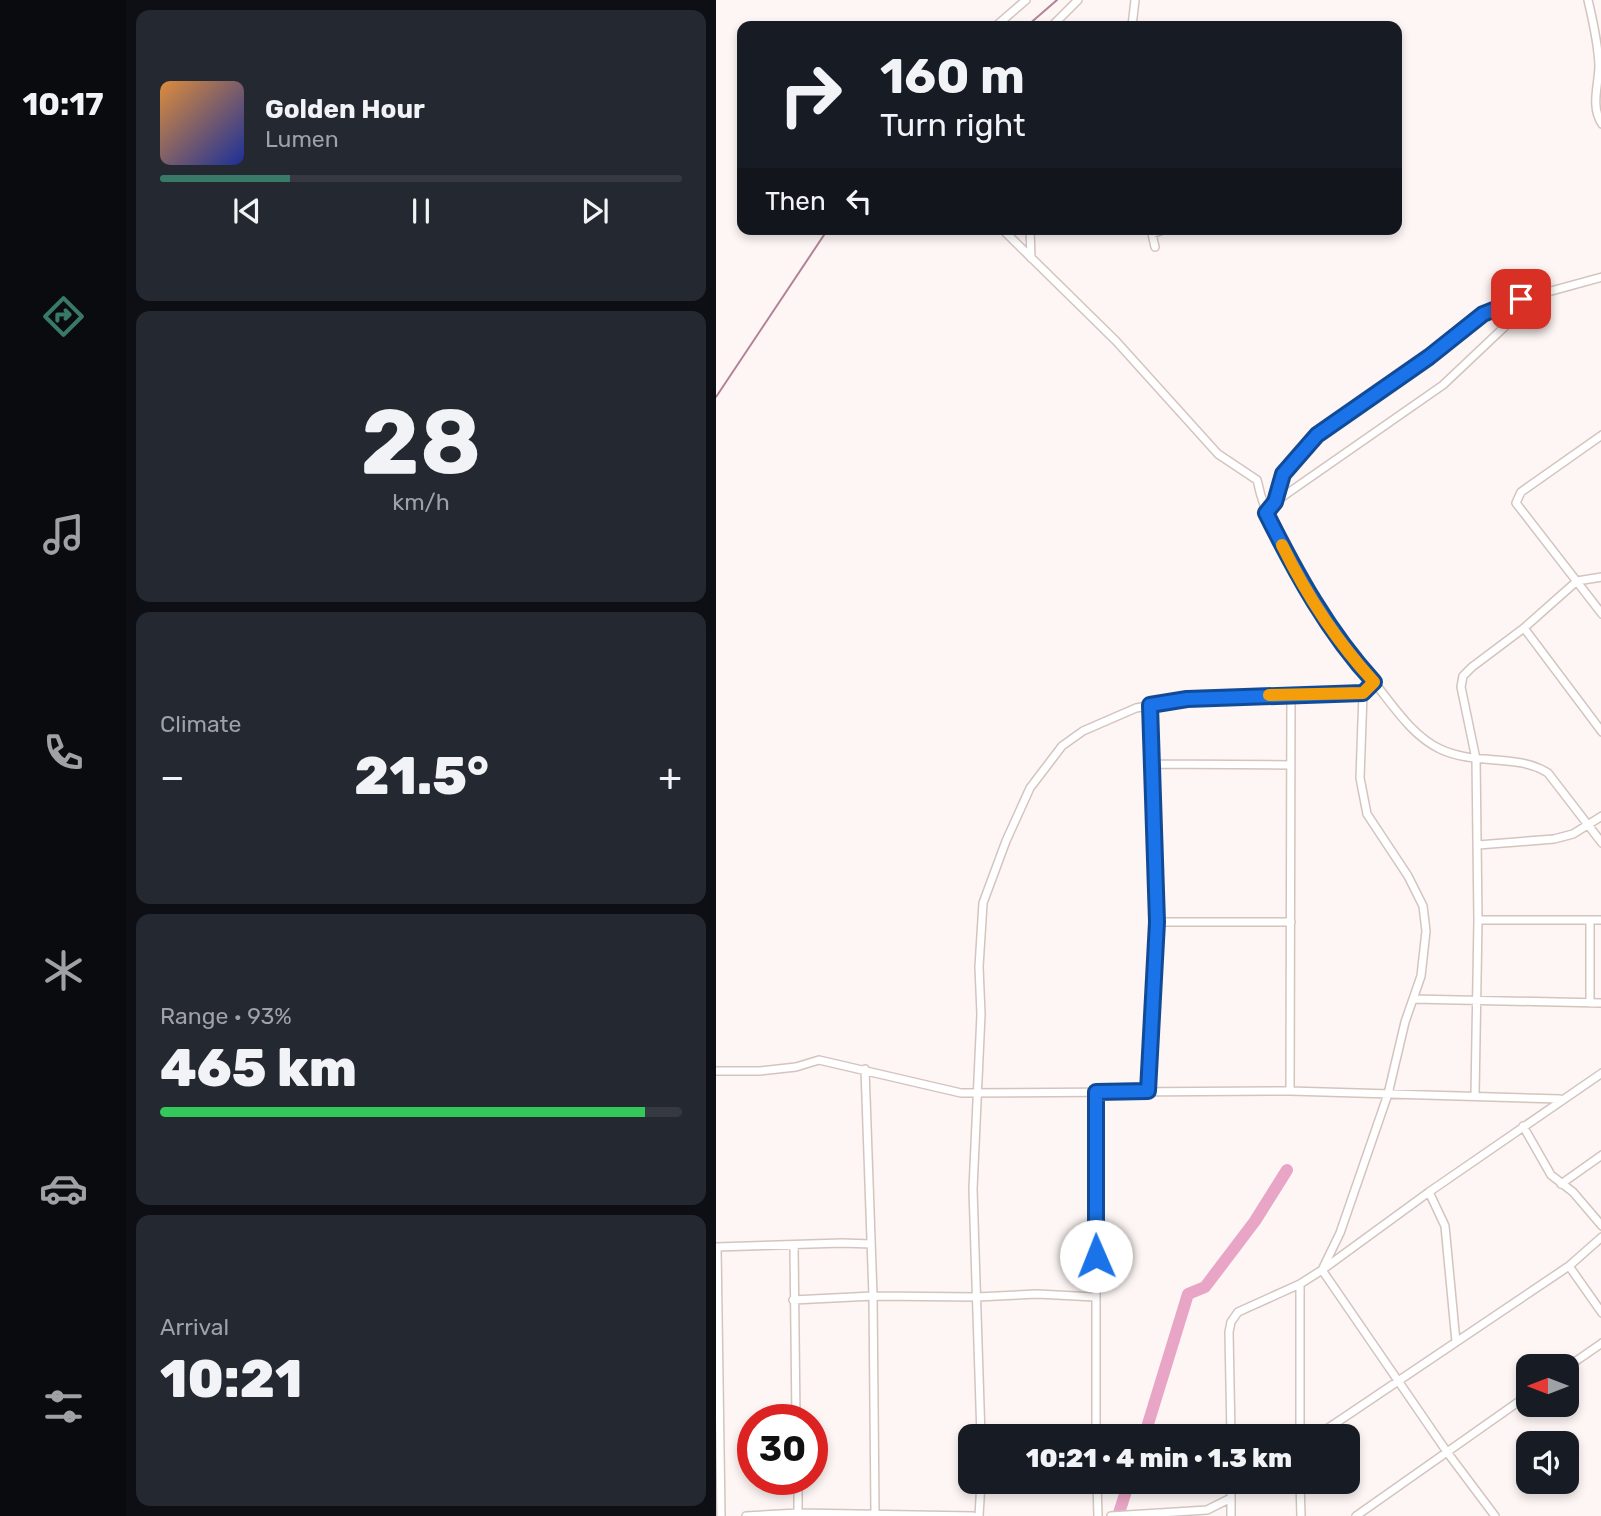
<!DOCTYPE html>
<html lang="en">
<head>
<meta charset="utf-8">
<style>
  :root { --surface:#171b24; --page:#242831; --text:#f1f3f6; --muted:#9ea1a6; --line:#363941; --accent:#387968 }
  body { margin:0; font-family:Rubik,sans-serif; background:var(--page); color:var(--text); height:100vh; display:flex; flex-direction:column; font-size:26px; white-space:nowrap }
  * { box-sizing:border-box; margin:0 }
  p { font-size:23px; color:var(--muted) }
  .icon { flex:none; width:38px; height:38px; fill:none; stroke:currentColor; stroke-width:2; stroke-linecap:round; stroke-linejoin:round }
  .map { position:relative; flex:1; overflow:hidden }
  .panel { display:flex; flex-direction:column; gap:10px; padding:10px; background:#0d0f14; width:590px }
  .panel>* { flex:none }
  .banner { position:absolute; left:21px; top:21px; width:665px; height:214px; border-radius:14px; box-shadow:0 4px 10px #0003; background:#171b24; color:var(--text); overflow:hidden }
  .needle { width:46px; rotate:270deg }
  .buttons { position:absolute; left:800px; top:1354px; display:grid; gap:14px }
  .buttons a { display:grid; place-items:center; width:63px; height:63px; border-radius:14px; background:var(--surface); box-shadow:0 4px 10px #0003; font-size:35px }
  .speed { position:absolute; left:21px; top:1404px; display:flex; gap:14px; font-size:35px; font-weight:700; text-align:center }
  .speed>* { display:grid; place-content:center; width:91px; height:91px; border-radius:50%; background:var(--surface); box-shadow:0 4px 10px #0003; line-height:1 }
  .speed .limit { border:10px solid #d22; background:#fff; color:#111 }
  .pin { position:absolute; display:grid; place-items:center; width:60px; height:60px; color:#fff; margin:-30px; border-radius:14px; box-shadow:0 4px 10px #0006 }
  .me { position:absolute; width:77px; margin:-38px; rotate:359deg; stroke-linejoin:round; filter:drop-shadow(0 0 5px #0008) }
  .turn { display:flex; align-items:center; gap:24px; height:147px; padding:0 28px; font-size:32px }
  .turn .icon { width:91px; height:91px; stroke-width:2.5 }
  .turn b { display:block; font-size:49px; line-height:60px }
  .then { display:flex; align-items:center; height:66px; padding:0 28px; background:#0003; gap:14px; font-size:26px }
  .big { font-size:52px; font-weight:800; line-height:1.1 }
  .panel .card { flex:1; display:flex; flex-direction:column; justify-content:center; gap:10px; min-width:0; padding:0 24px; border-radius:14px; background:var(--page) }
  .panel .dial { align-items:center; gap:0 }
  .dial b { font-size:91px; line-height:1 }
  .song { display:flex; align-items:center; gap:21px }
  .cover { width:84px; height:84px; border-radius:10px; background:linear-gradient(135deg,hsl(30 70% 55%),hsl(230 70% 35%)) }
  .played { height:7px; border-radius:4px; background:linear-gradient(90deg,var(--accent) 25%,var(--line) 25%) }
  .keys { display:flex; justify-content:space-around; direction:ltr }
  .heat { display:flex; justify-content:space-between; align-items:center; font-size:38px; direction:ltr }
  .charge { height:10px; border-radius:5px; background:linear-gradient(90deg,#34c759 93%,var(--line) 0) }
  .trip { position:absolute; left:242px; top:1424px; width:402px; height:70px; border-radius:14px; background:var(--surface); box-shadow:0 4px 10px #0003; font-weight:800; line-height:70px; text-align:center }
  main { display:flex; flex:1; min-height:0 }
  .dock { display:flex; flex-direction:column; width:126px; justify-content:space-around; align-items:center; background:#090b0e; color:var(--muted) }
  .dock .icon { width:49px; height:49px }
  .dock .selected { color:var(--accent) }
  .dock b { font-size:32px; color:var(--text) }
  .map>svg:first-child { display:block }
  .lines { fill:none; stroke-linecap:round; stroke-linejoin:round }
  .stream { stroke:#b38298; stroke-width:2 }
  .river { stroke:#e8a5c6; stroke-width:12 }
  .street-casing { stroke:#d4c4be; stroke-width:10 }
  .street { stroke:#fff; stroke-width:7 }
  .route-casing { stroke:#114b97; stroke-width:18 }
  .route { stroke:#1a73e8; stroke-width:12 }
  .slow { stroke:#f59e0b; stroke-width:12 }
</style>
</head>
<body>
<main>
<nav class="dock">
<b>10:17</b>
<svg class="icon selected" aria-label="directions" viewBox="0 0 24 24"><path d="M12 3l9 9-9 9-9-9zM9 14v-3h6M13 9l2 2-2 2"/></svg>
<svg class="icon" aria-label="music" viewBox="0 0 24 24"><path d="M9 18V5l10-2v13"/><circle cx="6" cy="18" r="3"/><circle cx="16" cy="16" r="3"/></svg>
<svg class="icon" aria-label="phone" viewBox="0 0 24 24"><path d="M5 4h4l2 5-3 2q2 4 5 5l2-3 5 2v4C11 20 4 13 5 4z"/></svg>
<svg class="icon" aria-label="climate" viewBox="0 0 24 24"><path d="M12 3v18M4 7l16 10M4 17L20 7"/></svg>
<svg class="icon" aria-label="car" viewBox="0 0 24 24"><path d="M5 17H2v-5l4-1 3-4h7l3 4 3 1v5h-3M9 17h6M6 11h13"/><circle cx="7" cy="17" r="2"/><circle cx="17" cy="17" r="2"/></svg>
<svg class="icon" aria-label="filters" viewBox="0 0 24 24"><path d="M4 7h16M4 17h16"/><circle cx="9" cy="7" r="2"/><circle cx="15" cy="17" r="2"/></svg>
</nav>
<section class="panel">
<div class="card">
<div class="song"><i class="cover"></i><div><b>Golden Hour</b><p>Lumen</p></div></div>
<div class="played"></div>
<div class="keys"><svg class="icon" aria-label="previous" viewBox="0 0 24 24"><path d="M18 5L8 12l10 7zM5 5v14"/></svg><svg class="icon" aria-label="pause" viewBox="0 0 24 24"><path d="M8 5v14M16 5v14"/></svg><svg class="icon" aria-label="next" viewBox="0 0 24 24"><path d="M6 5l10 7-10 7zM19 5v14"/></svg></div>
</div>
<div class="card dial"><b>28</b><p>km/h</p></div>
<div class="card"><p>Climate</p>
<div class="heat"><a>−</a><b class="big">21.5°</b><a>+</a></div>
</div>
<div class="card"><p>Range · 93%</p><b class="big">465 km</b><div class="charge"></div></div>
<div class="card"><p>Arrival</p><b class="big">10:21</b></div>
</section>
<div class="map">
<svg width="886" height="1516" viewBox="0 0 886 1516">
  <rect width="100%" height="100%" fill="#fdf6f4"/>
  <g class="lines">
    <!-- stream -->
    <path class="stream" d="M311,26l30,-26
      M0,397l112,-168"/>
    <!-- river -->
    <path class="river" d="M428,1437l44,-143 17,-7 50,-66 32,-51
      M402,1516l11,-34"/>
    <defs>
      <path id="street" d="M872,0c5,21 10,43 11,65 0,20 -9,41 3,59
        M280,26l30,-26
        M336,26l26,-26
        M416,26l3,-26
        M286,229l114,112 102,113 39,26c11,51 41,99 70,143 8,11 15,24 24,35 7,8 15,15 22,23 20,24 38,54 67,68 36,17 76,4 108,24l54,70
        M314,229l1,29
        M439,247l-3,-13 13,-5
        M886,435l-81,57 -5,11 86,111
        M559,502l168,-117 92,-87
        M550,513l9,-11 8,-28 34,-39 112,-78 54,-43 21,-10 98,-27
        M808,628l78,104
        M647,693l-3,85 7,36 41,62 15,30 3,25 -5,45 -16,46 -17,72 -48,139 -18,37 125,182 48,64
        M436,764l139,1
        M762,845l76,-6 19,-5 29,-18
        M762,920h124
        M874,920v83
        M441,922h134
        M697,999l189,4
        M149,1069l8,227 2,217
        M0,1071h44l36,-4 23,-7 142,33 329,-2 270,8
        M432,1091l9,-169 -7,-217
        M574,1091l1,-397
        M380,1092v345
        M759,1096l3,-176 -2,-161 -15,-72 2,-11 9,-9 52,-39 53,-47 25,-4
        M807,1126l28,49 22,17 29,34
        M845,1184l41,-29
        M713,1192l16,34 11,116
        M78,1246l2,173
        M0,1247l126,-4 29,1
        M1,1247l4,269
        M853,1266l33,47
        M584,1284v153
        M77,1300l80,-4 104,1 60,-3 58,3
        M850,1368l36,-25
        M265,1437l-8,-248 8,-175 -2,-47 4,-64 23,-62 24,-53 32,-42 21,-15 53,-23 51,-9 176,-6 11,-11
        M515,1437l-2,-105 2,-10 7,-10 62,-28 22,-14 107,-78 173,-119
        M599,1437l254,-171 33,-29
        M82,1479v37
        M381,1482l1,34
        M515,1482v34
        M584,1482l1,34
        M30,1516l52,-3 175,3
        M263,1516l2,-34
        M395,1516l96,-6 24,-12
        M640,1516l172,-121"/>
    </defs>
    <!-- street casing -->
    <use href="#street" class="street-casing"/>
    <!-- street -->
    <use href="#street" class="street"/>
  </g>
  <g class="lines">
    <defs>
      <path id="route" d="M380,1256v-164l52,-1 9,-169 -7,-217 37,-6 176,-6 11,-11c-46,-50 -78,-109 -108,-169l9,-11 8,-28 34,-39 112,-78 54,-43 38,-15"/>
    </defs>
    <!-- route casing -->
    <use href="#route" class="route-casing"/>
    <!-- route -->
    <use href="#route" class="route"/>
    <!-- slow -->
    <path class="slow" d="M553,695l94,-2 11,-11c-37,-40 -68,-88 -92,-137"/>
  </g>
</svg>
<div class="buttons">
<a><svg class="needle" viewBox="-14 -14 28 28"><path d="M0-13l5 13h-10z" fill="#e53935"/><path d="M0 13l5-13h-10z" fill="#9ea1a6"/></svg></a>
<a><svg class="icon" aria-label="sound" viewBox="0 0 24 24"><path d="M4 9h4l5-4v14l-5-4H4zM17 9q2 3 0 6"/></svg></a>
</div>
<div class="speed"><div class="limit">30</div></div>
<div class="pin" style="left:805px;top:299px;background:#d93025"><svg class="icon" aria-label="arrive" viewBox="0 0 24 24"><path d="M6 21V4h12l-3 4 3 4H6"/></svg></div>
<svg class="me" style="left:380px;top:1256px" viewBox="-20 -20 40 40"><circle r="19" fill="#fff"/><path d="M0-13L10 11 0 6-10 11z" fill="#1a73e8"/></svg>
<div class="trip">10:21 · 4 min · 1.3 km</div>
<div class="banner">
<div class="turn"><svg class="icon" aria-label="right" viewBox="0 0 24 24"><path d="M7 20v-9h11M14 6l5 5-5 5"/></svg><div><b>160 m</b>Turn right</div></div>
<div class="then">Then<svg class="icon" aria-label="left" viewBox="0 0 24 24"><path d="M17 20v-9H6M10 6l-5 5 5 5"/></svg></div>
</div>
</div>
</main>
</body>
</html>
